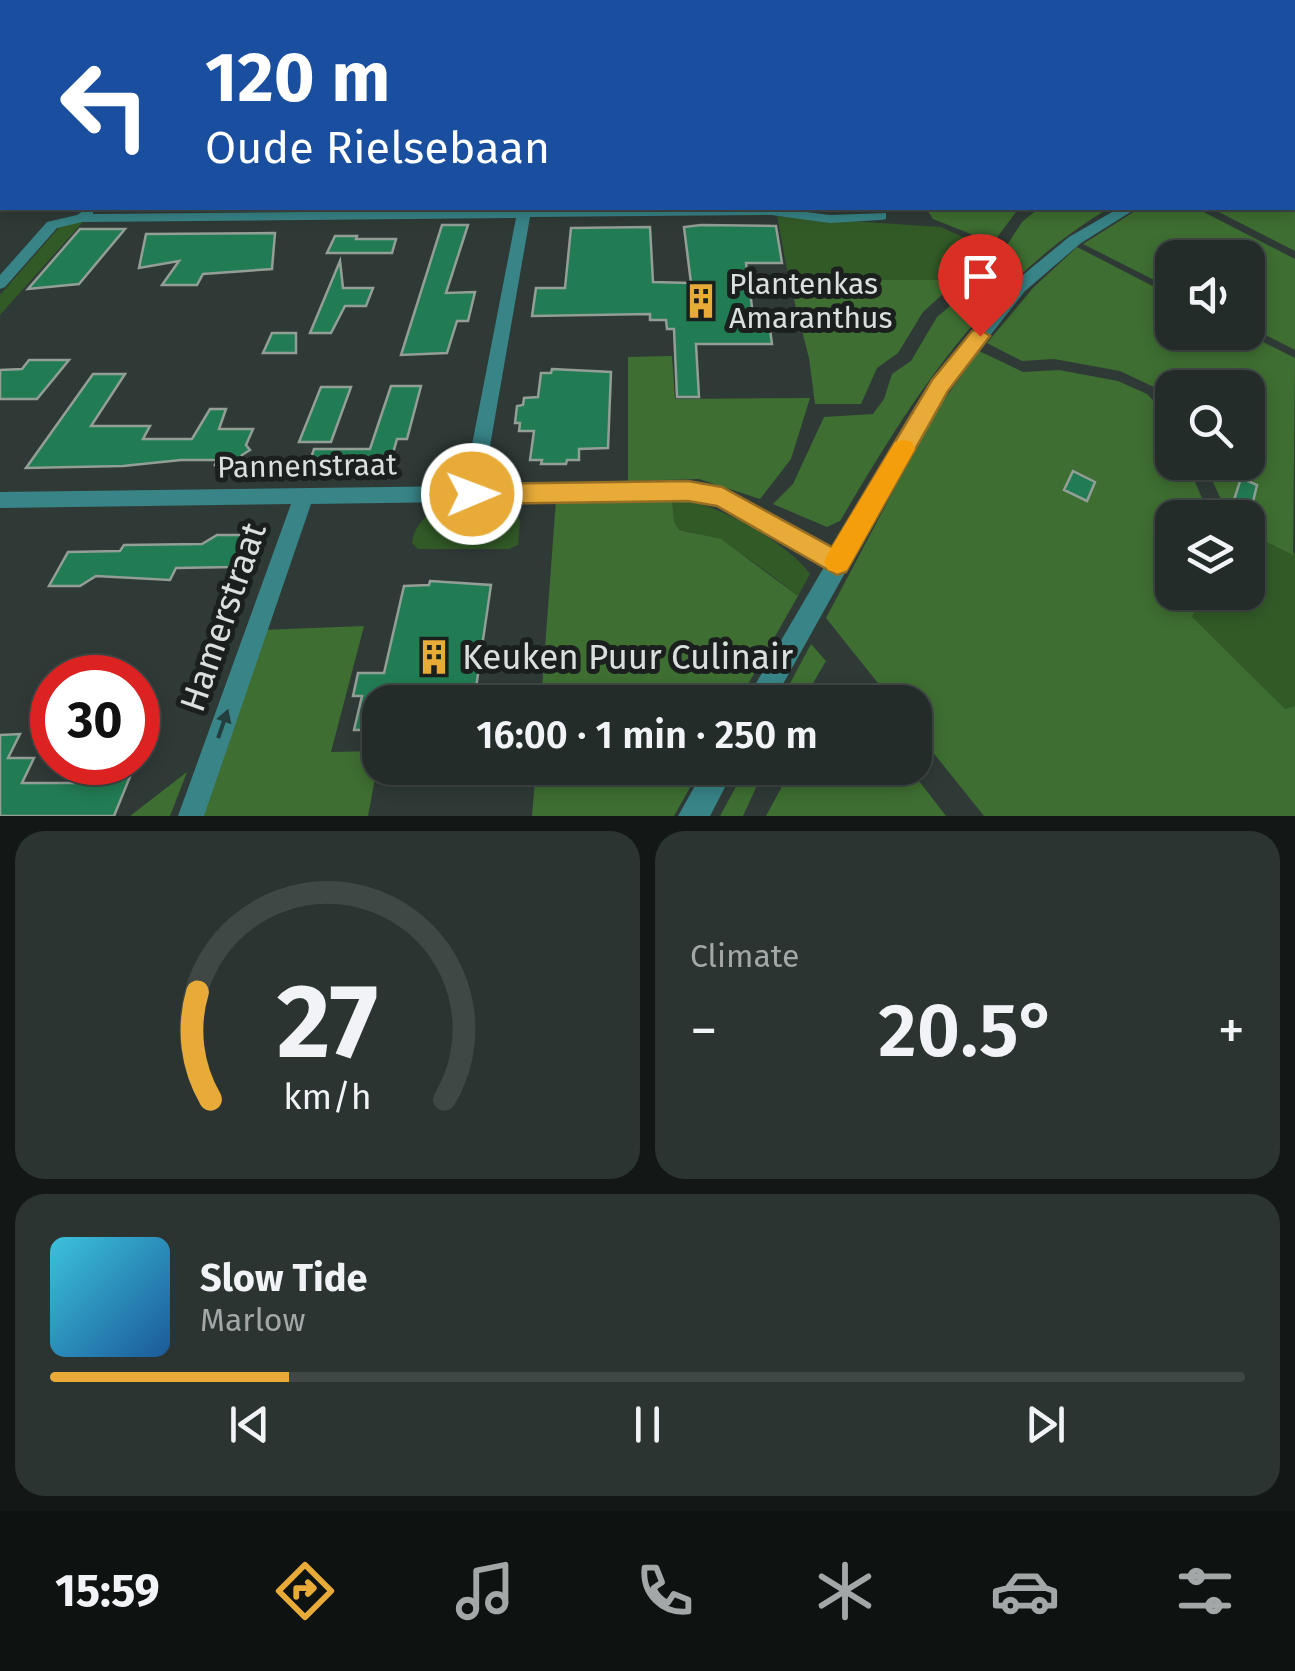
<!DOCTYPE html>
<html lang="en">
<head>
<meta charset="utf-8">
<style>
  :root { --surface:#232c29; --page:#2b3431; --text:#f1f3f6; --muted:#a3a7a8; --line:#404846; --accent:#e8ab37 }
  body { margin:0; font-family:"Fira Sans",sans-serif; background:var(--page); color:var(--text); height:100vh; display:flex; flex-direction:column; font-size:38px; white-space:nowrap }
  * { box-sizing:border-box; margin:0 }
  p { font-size:32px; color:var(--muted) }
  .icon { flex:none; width:55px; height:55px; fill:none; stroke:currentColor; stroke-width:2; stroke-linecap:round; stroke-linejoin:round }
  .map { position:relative; height:816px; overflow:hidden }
  .panel { display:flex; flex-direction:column; gap:15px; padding:15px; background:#131817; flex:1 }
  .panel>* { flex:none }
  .guide { position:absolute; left:0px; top:0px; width:1295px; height:210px; box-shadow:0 5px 15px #0003,0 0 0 2px var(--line); background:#1a4fa0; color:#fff; overflow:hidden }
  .buttons { position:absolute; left:1155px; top:240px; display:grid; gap:20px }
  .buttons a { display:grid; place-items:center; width:110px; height:110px; border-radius:20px; background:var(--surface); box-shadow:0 5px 15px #0003,0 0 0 2px var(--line); font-size:50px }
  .speed { position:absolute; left:30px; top:655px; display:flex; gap:20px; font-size:50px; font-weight:700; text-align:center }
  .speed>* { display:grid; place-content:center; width:130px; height:130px; border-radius:50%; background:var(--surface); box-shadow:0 5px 15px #0003,0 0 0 2px var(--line); line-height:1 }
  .speed .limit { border:15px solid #d22; background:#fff; color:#111 }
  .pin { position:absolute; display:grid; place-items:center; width:85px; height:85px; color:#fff; margin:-102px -42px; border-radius:50% 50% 50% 0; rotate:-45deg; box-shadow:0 0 10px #0007 }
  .pin .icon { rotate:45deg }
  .me { position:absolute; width:110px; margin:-55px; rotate:89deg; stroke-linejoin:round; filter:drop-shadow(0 0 8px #0008) }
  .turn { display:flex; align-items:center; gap:35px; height:210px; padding:0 40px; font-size:45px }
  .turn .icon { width:130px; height:130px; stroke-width:2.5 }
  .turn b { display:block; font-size:70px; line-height:85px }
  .big { font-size:75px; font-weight:600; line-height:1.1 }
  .panel .tile { flex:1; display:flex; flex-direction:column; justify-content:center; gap:15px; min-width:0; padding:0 35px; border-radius:30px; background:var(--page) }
  .panel .dial { align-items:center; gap:0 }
  .dial svg { height:260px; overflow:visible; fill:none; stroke:var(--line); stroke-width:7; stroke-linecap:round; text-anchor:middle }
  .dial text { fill:var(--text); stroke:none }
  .song { display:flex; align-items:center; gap:30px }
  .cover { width:120px; height:120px; border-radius:15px; background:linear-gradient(135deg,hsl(190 70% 55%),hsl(210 70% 35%)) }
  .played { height:10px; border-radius:5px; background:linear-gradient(90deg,var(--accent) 20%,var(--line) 20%) }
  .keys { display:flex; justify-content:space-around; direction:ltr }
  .heat { display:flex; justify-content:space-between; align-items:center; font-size:55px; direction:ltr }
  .panel .tiles { flex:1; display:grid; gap:15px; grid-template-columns:1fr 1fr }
  .tile:last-child { grid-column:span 2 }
  .trip { position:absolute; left:362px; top:685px; width:570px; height:100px; border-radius:30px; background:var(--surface); box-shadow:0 5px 15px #0003,0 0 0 2px var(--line); font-weight:600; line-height:100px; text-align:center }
  .menu { display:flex; height:160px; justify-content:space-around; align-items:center; background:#0e1210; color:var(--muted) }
  .menu .icon { width:70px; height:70px }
  .menu .active { color:var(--accent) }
  .menu b { font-size:45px; color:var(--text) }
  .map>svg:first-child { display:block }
  .green { fill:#325a27 }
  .forest { fill:#3e6e31 }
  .building { fill:#227c53; stroke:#939e97; stroke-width:2.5 }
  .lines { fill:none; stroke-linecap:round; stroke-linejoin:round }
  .minor { fill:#388487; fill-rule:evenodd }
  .tertiary { fill:#388487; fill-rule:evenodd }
  .secondary { stroke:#19afb5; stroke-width:20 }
  .oneway { fill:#243e3e }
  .route { fill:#e8ab37; stroke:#976f24; stroke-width:2.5 }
  .slow { fill:#f59e0b }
  .labels { text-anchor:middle; stroke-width:10; stroke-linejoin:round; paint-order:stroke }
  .poi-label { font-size:30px; fill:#d9e0de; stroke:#1b201e; text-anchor:start }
  .street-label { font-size:30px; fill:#d9e0de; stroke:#1b201e }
  .near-street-label { font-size:35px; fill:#d9e0de; stroke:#1b201e }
  .near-poi-label { font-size:35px; fill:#d9e0de; stroke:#1b201e; text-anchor:start }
</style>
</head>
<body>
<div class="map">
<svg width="1295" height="816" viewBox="0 0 1295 816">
  <rect width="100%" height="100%" fill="#2f3a37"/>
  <!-- green -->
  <path class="green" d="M777,216l164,11 35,16 -36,37h-151z
    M83,222l-83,93v-20l62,-71z
    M672,499c39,0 115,43 138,75l-12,22c-36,-28 -73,-60 -119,-66l-5,-9z
    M477,502l35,5 8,13 -2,25 -9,4h-91l-6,-6c5,-33 37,-40 65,-41z
    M1259,538l36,15v153l-10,4 -94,-93 13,-24 44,-1v-53z"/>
  <!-- forest -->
  <path class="forest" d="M1295,114v137l-84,-43h81z
    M926,208h93l-26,35 -60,-24z
    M1039,208h70c-126,76 -196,190 -269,313l-13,6 -54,-23 20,-20 31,-67 49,-3 11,-15 8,-25 19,-13 26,-44 51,-43 34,-52z
    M1140,208h56l99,51v91l-47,-24v-68h-76v31l-89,-45z
    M976,243l13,6 -4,7 -62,56 -25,41 -21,15 -16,36h-46l-6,-46 -20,-78h151z
    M1077,247l95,49v36l73,1 50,25 -2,197 -34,-17 -11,1v-21l-19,-1 -22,-48 -2,-6 43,-1v-74h-76v13l-16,-13 -36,-17 -66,-12 -32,2 -35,-18 46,-55z
    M979,351l44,21 36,-2 59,11 29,13 25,25v43l15,1 23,54 -38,1v74l32,1 -12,24 93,92 10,-3v110h-311l-69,-86v-28h-22l-67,-84 108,-204z
    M672,356l3,43 135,-1 -19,61 -31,40 -61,-20 -71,2v-124z
    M672,499l2,22 5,9 42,9 77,57 -60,106h-197l15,-202z
    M364,626l-33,126 49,-1 -12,65h-168l62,-186z
    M811,644l15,17 -24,41h-22z
    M536,768h165l-27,48h-142z
    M746,768h19l-22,48h-23z
    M792,768h117l37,48h-180z
    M187,772l-17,44h-40z"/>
  <!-- building -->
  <path class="building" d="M442,225h26l-22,68 29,-1 -7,29h-11l-10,32 -46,2z
    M701,225l75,1 6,37h-36l9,66h15l2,15h-76l3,53h-22l-3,-68h-7l-1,-9h-16v-6l-118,2 4,-28h29l6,-60 79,-1 3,55 38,1 -7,-56z
    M80,229h45l-46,55 -51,5z
    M275,233l-3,36 -69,5 -6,11h-35l17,-24 -40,7 7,-34z
    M335,236h22l-1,3h40l-4,14h-65z
    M340,261l3,27h30l-7,18h-21l-14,27h-21z
    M272,333h24v20h-33z
    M29,360h40l-32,39h-37v-29l22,-1z
    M552,369l59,3 -3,76 -29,1v11h-12l-1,4h-25l1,-4h-12l4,-29h-15l1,-8h-5l2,-17 6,-1 1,-7 14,-1 3,-24h10z
    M93,374h32l-34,52h59l-7,13h49l18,-30h16l-7,20h34l-7,16 4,5 -8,5 -5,10h-22l2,-5h-36l-58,6 -97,2z
    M391,386h30l-14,53h-10l-9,32 -81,-1 7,-21h56z
    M321,387h30l-20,55h-32z
    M1073,471l22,11 -8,19 -23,-11z
    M1241,478l16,7 -6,25 -18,-7z
    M217,535h29l-13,32 -57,1 -6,12 -74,-4 -16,10h-31l19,-34 52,-1 4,-6 78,-1z
    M430,581l61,4 -16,110 -67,1 -1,6h-27v28h-26l8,-34h-9l5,-23h26l20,-87 25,-1z
    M20,734l-12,24h26l-12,25h53l9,-21h52l-22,54h-114v-81z"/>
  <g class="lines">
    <!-- minor -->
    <path class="minor" d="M0,68h2v6h-2z
      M1292,69l3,1v6h-3z
      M88,208l5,1v5l628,-6h54l55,7 56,-2v6l-5,1 -51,3 -59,-8 -241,2 -47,269 205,-3 34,6 122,68 3,6 -3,6 -7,3 -7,-3 -112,-65 -30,-5 -377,5 -107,312h-26l113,-312 -291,4v-16l464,-6 52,-268 -434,4 -25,6 -52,59 -5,2v-14l47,-53 30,-7z"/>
    <!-- tertiary -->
    <path class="tertiary" d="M1295,106v8l-3,1v-8z
      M1119,208h18l-56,35 -56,48 -78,99 -174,312h-28l188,-321 80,-98 56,-46z
      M705,768h30l-25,48h-32z"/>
    <!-- secondary -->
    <path class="secondary" d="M0,4l6,-4"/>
  </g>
  <!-- one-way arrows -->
  <defs><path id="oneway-solid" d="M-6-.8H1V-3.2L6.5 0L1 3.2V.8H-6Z" transform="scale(2.5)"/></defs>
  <use class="oneway" href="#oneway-solid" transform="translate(223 724) rotate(-71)"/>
  <!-- route -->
  <path class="route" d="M980,329l10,7 -42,55 -102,181 -9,3 -120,-69 -29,-5 -216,3 -9,-3 -4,-7 4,-7 9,-3 216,-3 34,6 110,60 100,-167 40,-49z"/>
  <!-- slow -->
  <path class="slow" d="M903,440l9,2 3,7 -68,121 -9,3 -10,-3 -4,-8 4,-9 67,-111z"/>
  <!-- icons -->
  <defs>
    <symbol id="building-bare" viewBox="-9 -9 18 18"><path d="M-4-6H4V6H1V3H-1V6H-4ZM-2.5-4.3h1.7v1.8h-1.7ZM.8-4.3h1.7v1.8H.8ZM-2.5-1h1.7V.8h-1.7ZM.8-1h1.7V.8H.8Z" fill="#e8ab37" stroke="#1b201e" stroke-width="2.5" paint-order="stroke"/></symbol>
  </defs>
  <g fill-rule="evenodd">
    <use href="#building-bare" x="676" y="276" width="50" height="50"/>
    <use href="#building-bare" x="409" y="632" width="50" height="50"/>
  </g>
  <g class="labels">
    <!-- poi labels -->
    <g class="poi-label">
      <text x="729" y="294">Plantenkas<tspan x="729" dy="34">Amaranthus</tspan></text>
    </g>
    <!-- street labels -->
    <g class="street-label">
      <text transform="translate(307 466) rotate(-1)" y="10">Pannenstraat</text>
    </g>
    <!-- near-street labels -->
    <g class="near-street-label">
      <text transform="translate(223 617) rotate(-71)" y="12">Hamerstraat</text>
    </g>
    <!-- near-poi labels -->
    <g class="near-poi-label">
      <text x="462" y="669">Keuken Puur Culinair</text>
    </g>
  </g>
</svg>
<div class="buttons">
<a><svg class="icon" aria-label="sound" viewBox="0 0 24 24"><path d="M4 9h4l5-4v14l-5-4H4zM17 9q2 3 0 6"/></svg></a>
<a><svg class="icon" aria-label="search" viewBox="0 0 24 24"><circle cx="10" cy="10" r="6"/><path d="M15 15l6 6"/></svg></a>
<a><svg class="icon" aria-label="layers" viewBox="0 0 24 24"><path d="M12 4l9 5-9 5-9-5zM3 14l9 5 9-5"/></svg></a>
</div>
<div class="speed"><div class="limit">30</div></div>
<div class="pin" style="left:980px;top:336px;background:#d93025"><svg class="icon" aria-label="arrive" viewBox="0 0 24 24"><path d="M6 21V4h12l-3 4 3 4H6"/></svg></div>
<svg class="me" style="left:472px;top:494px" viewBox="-20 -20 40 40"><circle r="17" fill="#e8ab37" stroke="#fff" stroke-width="3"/><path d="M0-11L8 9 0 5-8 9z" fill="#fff"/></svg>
<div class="trip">16:00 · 1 min · 250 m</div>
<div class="guide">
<div class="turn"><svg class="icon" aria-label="left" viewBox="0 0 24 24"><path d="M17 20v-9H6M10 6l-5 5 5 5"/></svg><div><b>120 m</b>Oude Rielsebaan</div></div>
</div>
</div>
<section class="panel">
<div class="tiles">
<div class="tile dial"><svg viewBox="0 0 100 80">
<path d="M14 69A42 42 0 1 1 86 69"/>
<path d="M14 69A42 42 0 0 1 10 36" stroke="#e8ab37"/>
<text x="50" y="56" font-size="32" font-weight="700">27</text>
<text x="50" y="72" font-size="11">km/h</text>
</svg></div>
<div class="tile"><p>Climate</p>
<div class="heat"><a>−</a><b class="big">20.5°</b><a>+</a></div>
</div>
<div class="tile">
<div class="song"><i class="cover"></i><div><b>Slow Tide</b><p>Marlow</p></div></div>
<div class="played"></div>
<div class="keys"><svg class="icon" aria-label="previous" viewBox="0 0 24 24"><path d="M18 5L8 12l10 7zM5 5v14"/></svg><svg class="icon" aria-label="pause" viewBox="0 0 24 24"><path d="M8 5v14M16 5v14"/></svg><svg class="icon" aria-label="next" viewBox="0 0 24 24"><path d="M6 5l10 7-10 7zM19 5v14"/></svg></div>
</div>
</div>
</section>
<nav class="menu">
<b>15:59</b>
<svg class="icon active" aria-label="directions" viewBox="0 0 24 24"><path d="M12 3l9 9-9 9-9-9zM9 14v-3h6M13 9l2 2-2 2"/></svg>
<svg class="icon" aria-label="music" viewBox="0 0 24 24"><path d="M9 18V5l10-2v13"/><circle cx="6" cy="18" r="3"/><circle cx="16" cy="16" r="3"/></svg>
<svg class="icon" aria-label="phone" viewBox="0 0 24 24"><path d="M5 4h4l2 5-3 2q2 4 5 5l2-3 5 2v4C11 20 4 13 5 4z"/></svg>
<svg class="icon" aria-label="climate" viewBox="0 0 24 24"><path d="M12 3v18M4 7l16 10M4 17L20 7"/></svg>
<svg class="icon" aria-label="car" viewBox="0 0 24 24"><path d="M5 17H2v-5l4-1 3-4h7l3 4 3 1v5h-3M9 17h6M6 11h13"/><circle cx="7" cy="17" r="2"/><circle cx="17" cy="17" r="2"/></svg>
<svg class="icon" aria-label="filters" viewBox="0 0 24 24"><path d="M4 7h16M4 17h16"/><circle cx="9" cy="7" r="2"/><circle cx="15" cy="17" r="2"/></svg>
</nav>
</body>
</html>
